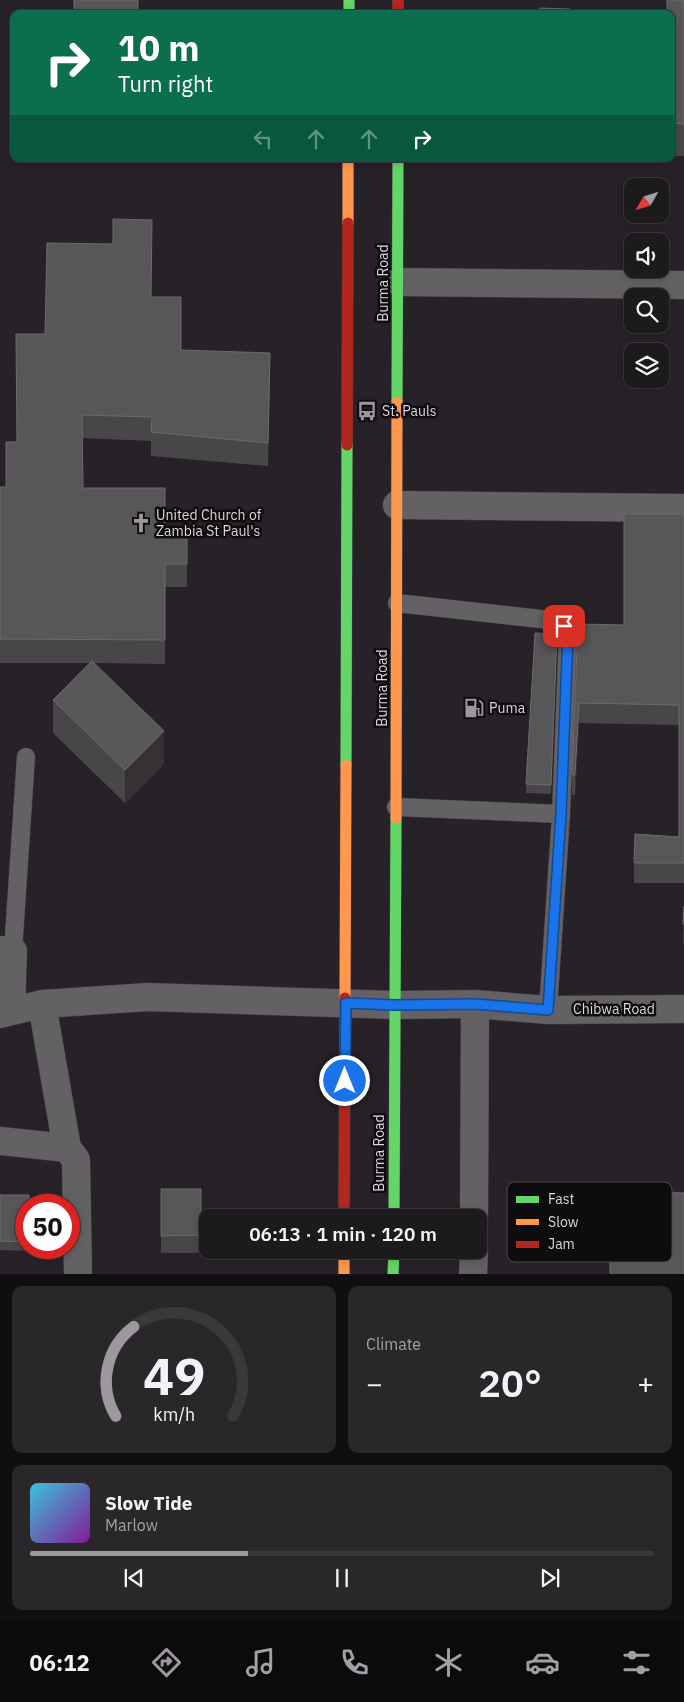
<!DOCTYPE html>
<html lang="en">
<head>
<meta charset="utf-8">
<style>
  :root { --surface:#1d1a1d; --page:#2a272a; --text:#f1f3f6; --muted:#a0a1a4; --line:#3b383b; --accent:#9d989d }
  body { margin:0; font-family:"IBM Plex Sans",sans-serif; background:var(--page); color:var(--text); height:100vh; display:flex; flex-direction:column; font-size:19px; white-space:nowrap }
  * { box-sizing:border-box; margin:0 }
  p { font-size:16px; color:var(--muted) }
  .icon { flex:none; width:28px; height:28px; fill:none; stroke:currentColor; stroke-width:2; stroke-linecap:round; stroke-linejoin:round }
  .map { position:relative; height:1274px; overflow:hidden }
  .details { display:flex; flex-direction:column; gap:12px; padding:12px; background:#100e10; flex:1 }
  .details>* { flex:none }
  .top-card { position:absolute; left:10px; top:10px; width:665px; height:152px; border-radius:10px; box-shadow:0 2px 8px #0003,0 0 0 1px var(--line); background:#0b6e4f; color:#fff; overflow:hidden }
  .needle { width:32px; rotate:231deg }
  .tools { position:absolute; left:624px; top:178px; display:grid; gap:10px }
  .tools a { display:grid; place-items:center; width:45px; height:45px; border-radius:10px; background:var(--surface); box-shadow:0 2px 8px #0003,0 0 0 1px var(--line); font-size:25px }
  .speed { position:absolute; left:15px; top:1194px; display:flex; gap:10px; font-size:25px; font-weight:700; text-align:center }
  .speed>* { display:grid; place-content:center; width:65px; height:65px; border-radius:50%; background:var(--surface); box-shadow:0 2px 8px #0003,0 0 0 1px var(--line); line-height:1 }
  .speed .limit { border:8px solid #d22; background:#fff; color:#111 }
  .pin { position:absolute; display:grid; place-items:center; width:42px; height:42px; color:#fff; margin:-21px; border-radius:10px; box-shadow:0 2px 8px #0006 }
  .me { position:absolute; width:55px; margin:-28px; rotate:0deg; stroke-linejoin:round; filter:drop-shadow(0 0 4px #0008) }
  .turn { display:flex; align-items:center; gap:18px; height:105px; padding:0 25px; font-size:22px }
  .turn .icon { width:65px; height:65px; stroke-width:2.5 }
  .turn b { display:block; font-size:35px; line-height:42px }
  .lanes { display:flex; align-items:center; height:48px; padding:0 25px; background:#0003; justify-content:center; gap:25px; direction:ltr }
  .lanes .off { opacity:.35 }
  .big { font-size:38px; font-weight:600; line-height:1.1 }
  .details .widget { flex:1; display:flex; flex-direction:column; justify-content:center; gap:8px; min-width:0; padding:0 18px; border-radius:10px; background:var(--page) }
  .details .dial { align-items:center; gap:0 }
  .dial svg { height:130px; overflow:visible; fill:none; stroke:var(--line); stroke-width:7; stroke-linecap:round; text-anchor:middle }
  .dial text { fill:var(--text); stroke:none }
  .song { display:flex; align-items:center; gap:15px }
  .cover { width:60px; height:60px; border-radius:8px; background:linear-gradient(135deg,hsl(190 70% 55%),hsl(290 70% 35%)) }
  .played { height:5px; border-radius:2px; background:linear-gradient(90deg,var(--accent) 35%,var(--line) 35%) }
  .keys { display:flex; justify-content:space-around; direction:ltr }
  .heat { display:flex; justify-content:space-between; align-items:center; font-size:28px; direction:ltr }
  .details .tiles { flex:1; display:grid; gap:12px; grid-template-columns:1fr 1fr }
  .widget:last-child { grid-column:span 2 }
  .trip { position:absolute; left:199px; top:1209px; width:288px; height:50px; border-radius:10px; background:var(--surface); box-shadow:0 2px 8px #0003,0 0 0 1px var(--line); font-weight:600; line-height:50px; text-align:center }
  .menu { display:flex; height:80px; justify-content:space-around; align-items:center; background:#0c0a0c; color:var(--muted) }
  .menu .icon { width:35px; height:35px }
  .menu .selected { color:var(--accent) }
  .menu b { font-size:22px; color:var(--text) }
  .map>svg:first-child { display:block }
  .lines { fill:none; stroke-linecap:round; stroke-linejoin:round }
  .lane-casing { stroke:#413d41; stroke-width:19 }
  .street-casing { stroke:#413d41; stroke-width:29 }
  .fast-casing { stroke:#413d41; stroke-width:12 }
  .slow-casing { stroke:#413d41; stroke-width:12 }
  .jam-casing { stroke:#413d41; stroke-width:12 }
  .lane { stroke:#636163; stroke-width:18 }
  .street { stroke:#636163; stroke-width:28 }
  .fast { stroke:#63d668; stroke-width:11 }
  .slow { stroke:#ff974d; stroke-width:11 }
  .jam { stroke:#b3261e; stroke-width:11 }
  .wall { fill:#494649 }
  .shaded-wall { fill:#353135 }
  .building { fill:#595659; stroke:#6d6a6d }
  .route-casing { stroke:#114b97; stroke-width:12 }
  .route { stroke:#1a73e8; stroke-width:9 }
  .labels { text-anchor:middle; stroke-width:5; stroke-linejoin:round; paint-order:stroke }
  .street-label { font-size:14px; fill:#dcd7dc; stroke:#0f0c0f }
  .poi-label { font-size:14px; fill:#dcd7dc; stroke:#0f0c0f; text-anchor:start }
  .key { fill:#0f0c0f; stroke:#4c494c; stroke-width:1 }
  .key-label { font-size:14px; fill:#dcd7dc }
</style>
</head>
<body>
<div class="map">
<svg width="684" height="1275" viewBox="0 0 684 1275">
  <rect width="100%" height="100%" fill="#272227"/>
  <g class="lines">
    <defs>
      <path id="lane" d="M397,603l161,18 6,5 4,7 -7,181 -13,196
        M396,807l165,7
        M13,951l13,-194"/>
      <path id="street" d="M399,282l285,3
        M397,505l287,3
        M0,950l13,1 -2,60
        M42,1004l25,144
        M0,1014l42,-10 106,-7 247,8 80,-1 73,6 136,-1
        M0,1141l67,7 9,12 2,115
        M474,1218l1,-214
        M473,1275l1,-25"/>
      <path id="fast" d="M349,0v14
        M397,402l1,-243
        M346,765l1,-320
        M394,1218l2,-400
        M393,1275l1,-25"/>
      <path id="slow" d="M348,223v-64
        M396,818l1,-416
        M345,998l1,-233
        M344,1250v25"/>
      <path id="jam" d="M398,0v14
        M347,445l1,-222
        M344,1218l1,-220"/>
    </defs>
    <!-- lane casing -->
    <use href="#lane" class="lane-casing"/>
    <!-- street casing -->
    <use href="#street" class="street-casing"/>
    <!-- fast casing -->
    <use href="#fast" class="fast-casing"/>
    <!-- slow casing -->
    <use href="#slow" class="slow-casing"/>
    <!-- jam casing -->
    <use href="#jam" class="jam-casing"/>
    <!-- lane -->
    <use href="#lane" class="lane"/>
    <!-- street -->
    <use href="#street" class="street"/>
    <!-- fast -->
    <use href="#fast" class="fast"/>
    <!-- slow -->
    <use href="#slow" class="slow"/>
    <!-- jam -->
    <use href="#jam" class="jam"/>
  </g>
  <!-- wall -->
  <path class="wall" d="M684,0v156h-13v-142z
    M151,297l30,53 89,26 -2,90 -117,-10v-15l-69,-3 1,50 82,46h22v53h-22v77l-70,-1 69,101 -39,39 -72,-70v-33l36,-37h-89v-176h6v-45h11l28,-108z
    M684,514v369h-50v-20l45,-26v-112l-100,-2 -4,72h-3v-20l6,-151 46,1z
    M557,643l-6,151 -25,-1v-9z
    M684,906v38h-1z
    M161,1189h40v64h-40z
    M684,1193l-74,69 -39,-2v-21z
    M0,1195l26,10v46l-26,-1z"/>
  <!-- shaded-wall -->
  <path class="shaded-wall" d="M270,353v23l-2,90v-23z
    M579,703v20l-4,72v-20z
    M164,731v33l-39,39v-33z"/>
  <!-- building -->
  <path class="building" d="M74,0h64v14h-64z
    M667,0h17v124l-13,-1v-109h-4z
    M540,8l30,1v5h-30z
    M113,219l39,1 -1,77h30v53l89,3 -2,90 -117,-11 1,-15 -70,-2 1,73h82v46h22v30h-22v76l-165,-1v-152h6v-45h11l-1,-108h29l2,-91 66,1z
    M624,514h60v349h-50l1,-29 44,3v-132l-100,-2 -4,72h-3l6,-151 46,1z
    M535,633l22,1 -6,151 -25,-1z
    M92,661l72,70 -39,39 -72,-70z
    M684,906v18h-1z
    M161,1189h40v46l-40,1z
    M572,1190l112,3v82h-74v-35l-39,-1z
    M0,1195h29v10h-3v37l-26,-1z"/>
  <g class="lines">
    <defs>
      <path id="route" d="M345,1081l1,-78 49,2 80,-1 73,6 13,-196 7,-181 -4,-7"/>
    </defs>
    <!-- route casing -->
    <use href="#route" class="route-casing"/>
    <!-- route -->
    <use href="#route" class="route"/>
  </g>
  <!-- icons -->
  <defs>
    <symbol id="bus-bare" viewBox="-9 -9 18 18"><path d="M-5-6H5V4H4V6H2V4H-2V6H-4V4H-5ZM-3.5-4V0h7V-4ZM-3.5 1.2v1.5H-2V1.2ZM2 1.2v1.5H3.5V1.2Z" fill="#9d989d" stroke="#0f0c0f" stroke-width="2.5" paint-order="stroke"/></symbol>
    <symbol id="church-bare" viewBox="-9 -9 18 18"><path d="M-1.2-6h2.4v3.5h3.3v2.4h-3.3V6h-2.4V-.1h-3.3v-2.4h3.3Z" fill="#9d989d" stroke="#0f0c0f" stroke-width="2.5" paint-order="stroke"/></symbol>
    <symbol id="fuel-bare" viewBox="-9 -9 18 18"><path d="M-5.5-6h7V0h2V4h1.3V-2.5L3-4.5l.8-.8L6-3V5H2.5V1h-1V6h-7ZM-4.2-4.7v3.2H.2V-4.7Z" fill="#9d989d" stroke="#0f0c0f" stroke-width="2.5" paint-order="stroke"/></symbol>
  </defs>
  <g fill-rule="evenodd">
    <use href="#bus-bare" x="353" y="397" width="28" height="28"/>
    <use href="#church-bare" x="127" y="509" width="28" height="28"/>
    <use href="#fuel-bare" x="460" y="694" width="28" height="28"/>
  </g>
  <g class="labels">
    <!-- street labels -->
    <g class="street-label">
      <text transform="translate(383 283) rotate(-90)" y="5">Burma Road</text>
      <text transform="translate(382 688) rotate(-90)" y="5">Burma Road</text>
      <text x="614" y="1014">Chibwa Road</text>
      <text transform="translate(379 1153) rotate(-90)" y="5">Burma Road</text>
    </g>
    <!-- poi labels -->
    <g class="poi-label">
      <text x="382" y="416">St. Pauls</text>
      <text x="156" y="520">United Church of<tspan x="156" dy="16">Zambia St Paul's</tspan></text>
      <text x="489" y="713">Puma</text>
    </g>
  </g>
  <!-- legend -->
  <rect x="507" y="1182" width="165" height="80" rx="8" class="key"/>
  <rect x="516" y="1196" width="23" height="7" fill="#63d668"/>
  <rect x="516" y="1219" width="23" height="6" fill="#ff974d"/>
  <rect x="516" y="1241" width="23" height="7" fill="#b3261e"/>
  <g class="key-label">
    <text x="548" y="1204">Fast</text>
    <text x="548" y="1227">Slow</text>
    <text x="548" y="1249">Jam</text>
  </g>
</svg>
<div class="tools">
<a><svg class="needle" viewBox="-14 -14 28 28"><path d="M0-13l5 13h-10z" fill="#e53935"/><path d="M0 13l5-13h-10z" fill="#a0a1a4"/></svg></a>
<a><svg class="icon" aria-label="sound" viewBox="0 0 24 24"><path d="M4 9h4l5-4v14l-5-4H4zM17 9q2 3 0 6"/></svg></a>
<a><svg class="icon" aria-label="search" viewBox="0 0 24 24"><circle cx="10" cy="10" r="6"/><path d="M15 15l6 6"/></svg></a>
<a><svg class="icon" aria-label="layers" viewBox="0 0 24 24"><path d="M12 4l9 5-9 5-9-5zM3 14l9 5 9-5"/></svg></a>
</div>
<div class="speed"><div class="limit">50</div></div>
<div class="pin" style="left:564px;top:626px;background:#d93025"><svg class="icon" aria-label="arrive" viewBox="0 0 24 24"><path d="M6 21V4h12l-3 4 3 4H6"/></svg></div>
<svg class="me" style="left:345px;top:1081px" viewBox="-20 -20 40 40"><circle r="17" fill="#1a73e8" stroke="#fff" stroke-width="3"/><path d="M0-11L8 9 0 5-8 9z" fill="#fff"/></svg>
<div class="trip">06:13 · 1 min · 120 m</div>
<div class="top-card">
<div class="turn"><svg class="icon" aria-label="right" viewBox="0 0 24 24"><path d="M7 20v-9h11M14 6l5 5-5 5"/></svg><div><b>10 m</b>Turn right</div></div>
<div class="lanes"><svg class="icon off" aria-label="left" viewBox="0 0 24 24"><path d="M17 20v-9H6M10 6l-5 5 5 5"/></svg><svg class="icon off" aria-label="ahead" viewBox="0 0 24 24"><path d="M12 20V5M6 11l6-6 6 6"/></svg><svg class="icon off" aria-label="ahead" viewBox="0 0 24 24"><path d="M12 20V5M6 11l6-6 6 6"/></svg><svg class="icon" aria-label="right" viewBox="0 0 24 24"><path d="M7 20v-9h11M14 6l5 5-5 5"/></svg></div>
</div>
</div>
<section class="details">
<div class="tiles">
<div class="widget dial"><svg viewBox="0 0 100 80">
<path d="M14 69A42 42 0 1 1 86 69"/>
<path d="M14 69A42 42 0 0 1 25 14" stroke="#9d989d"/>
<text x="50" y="56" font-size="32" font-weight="700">49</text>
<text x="50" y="72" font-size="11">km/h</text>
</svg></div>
<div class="widget"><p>Climate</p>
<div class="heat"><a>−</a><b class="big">20°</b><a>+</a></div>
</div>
<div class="widget">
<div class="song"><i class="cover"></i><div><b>Slow Tide</b><p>Marlow</p></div></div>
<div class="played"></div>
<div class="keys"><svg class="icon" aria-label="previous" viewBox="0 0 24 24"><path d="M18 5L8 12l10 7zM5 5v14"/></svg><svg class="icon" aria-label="pause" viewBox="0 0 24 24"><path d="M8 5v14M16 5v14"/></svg><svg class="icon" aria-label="next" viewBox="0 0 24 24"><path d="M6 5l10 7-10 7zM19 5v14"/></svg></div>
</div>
</div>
</section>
<nav class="menu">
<b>06:12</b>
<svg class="icon selected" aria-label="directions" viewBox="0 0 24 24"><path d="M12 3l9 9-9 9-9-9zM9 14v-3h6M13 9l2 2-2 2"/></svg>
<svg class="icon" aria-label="music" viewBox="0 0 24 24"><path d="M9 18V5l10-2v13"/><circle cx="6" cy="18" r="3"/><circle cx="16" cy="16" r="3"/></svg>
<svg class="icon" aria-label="phone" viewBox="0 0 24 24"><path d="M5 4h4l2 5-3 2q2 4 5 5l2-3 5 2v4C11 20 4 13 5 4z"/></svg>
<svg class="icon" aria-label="climate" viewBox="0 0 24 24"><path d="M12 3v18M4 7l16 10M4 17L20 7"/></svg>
<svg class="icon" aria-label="car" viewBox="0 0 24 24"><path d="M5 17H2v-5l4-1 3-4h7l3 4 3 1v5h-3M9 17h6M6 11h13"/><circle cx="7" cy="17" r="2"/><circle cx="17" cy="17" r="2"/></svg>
<svg class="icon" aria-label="filters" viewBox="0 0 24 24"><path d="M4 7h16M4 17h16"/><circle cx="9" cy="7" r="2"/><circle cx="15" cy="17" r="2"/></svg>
</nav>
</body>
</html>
